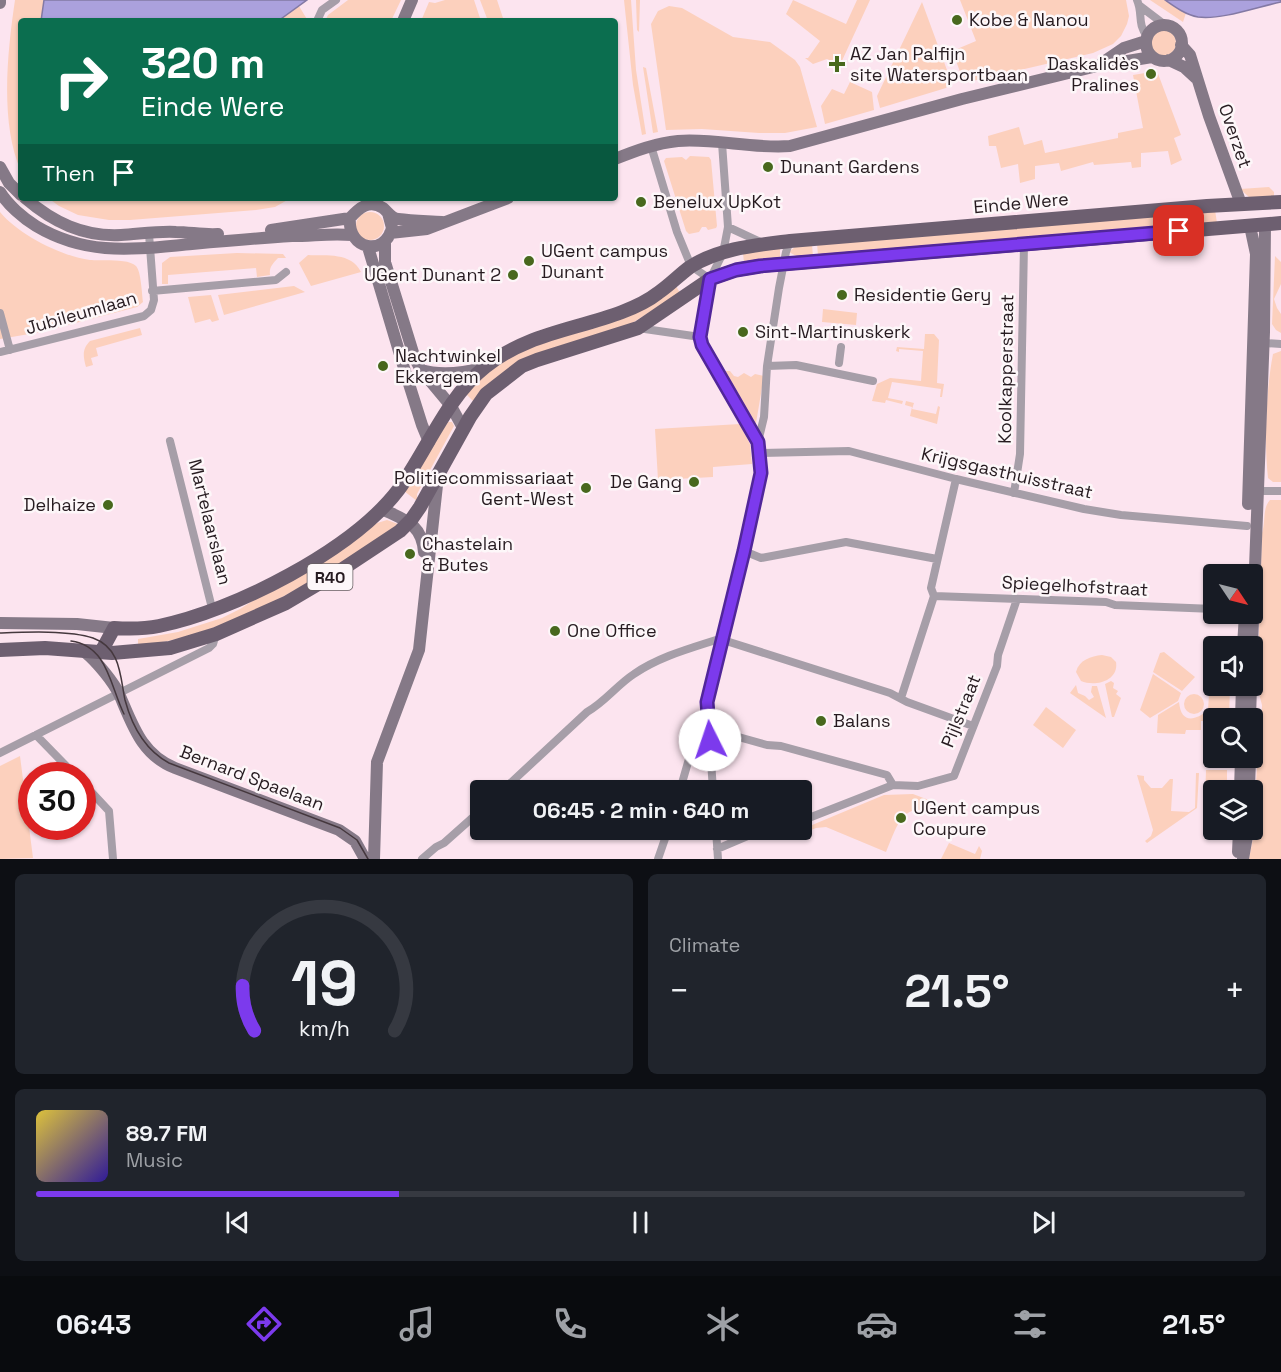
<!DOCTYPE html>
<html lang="en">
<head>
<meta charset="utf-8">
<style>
  :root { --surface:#171b24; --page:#20242c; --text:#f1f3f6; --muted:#9ea1a6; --line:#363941; --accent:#7c3aed }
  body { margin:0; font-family:"Space Grotesk",sans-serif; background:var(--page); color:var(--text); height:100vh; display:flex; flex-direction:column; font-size:22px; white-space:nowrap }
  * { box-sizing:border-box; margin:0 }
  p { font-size:20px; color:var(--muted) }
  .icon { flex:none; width:33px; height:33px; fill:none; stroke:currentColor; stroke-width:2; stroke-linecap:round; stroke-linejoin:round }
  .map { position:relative; height:859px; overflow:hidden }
  .side { display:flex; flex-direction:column; gap:15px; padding:15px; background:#0d0f14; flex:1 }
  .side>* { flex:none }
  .top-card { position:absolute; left:18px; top:18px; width:600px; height:183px; border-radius:6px; box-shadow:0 2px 4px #0004; background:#0b6e4f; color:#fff; overflow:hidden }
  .needle { width:39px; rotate:125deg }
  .buttons { position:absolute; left:1203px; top:564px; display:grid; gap:12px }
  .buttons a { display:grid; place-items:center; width:60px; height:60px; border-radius:6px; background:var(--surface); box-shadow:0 2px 4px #0004; font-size:30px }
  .speed { position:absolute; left:18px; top:762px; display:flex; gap:12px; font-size:30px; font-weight:700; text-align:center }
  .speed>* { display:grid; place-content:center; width:78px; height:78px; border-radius:50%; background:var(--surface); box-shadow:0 2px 4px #0004; line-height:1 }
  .speed .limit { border:9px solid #d22; background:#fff; color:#111 }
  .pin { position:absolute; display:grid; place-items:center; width:51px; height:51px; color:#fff; margin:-26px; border-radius:12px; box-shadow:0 3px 9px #0006 }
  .me { position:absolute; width:66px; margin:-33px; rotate:356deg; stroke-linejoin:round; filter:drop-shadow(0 0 4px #0008) }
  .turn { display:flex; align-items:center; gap:21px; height:126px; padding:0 24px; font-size:27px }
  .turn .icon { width:78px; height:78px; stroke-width:2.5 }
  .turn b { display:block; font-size:42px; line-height:51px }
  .then { display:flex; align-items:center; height:57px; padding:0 24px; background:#0003; gap:12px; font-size:22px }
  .big { font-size:45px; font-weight:700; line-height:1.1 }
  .side .tile { flex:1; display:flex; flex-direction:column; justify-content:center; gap:9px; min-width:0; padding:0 21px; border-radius:9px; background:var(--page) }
  .side .dial { align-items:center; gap:0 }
  .dial svg { height:156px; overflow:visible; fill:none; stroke:var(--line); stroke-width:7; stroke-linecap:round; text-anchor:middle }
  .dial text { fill:var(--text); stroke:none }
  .song { display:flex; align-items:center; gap:18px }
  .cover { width:72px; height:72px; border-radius:9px; background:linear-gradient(135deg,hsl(50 70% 55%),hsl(250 70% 35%)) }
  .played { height:6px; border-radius:3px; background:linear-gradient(90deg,var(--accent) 30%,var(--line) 30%) }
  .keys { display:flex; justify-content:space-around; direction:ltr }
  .heat { display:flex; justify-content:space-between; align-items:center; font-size:33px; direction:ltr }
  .side .tiles { flex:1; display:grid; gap:15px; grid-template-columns:1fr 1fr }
  .tile:last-child { grid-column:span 2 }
  .trip { position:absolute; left:470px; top:780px; width:342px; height:60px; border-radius:6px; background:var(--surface); box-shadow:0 2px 4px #0004; font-weight:700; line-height:60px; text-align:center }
  .tabs { display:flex; height:96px; justify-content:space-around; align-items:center; background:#090b0e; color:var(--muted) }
  .tabs .icon { width:42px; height:42px }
  .tabs .active { color:var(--accent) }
  .tabs b { font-size:27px; color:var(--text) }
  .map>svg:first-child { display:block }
  .green { fill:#fcd0bd }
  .water { fill:#aba1dd; stroke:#8379a4; stroke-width:1.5 }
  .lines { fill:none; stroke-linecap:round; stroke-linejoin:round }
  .street { stroke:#a69ea8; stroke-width:8 }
  .secondary { stroke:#857987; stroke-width:12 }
  .primary { stroke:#6d5f70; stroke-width:14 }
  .tram { stroke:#45383e; stroke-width:1.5 }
  .route-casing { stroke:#51269a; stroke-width:15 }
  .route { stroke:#7c3aed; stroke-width:10 }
  .poi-dot { fill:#48681d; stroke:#fdf7f9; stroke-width:2 }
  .labels { text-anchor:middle; stroke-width:5; stroke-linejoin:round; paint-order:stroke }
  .shield { fill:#fdf7f9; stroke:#665d61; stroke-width:1.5 }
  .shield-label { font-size:16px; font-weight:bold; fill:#261b20 }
  .poi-label { font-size:18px; fill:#261b20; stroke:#fdf7f9; text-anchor:start }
  .street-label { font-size:18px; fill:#261b20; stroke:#fdf7f9 }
</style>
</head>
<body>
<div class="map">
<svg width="1281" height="859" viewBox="0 0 1281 859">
  <rect width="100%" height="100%" fill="#fce4ef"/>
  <!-- green -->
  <path class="green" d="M15,0h29l-3,21h-20v150c-21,-47 -14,-117 -6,-171z
    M348,0h53l-10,21h-66l3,-6z
    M445,0h29l7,21h-60l8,-19 6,1z
    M480,0h17l7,21h-16z
    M624,0h7l5,70 10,64 -4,1 -9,-50z
    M636,0h4l-1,32 -2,-2z
    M793,0l53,24 11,-24h13l-30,65 -13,-6 -14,5 -8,-6h3l12,-17 -34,-27z
    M960,0h166l3,16 -2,8 -6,12 -8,8 -20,9 -129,30 -9,-25 5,-1 -3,-8 19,-8z
    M1150,0h15l21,13 -3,9z
    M922,2l29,79 -5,7 -66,20 -3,-12z
    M299,6l9,15h-30z
    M669,6l13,2 51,29 37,5 25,18 5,7 17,60 -32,6h-26l-57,-4 -36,1 -15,-106 7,-13z
    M1150 43a13 13 0 1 1 26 0a13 13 0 1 1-26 0Z
    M643,67l3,1 12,64 -5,1z
    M1157,71l24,64 -7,3 8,22 -11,5 -3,-14 -27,2v14l-9,1 -1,-6 -37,3 -1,-3 -32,9 -2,-8 -24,3v13l-15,4 -2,-19 -17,4 -5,-22h-7l-1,-10 31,-9 5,18 18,-5 3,13 73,-15v-5l25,-5 -10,-53z
    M850,82l22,10 2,18 -49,14 -4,-18 11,-17 12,5z
    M690,156l19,1 2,3 6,66 -1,2 -8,2 -2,-3h-4l-3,5 -10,2 -3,-3 -22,-70 2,-3 16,-1 4,3z
    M1269,187l5,5v5h-25l-9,-8z
    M48,198h243l-16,9 -19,3 -126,10h-21l-31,-5 -19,-9z
    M1215,210l2,13 -399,33 -1,-13z
    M0,212c19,23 61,44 90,48 12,1 38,-2 46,6 5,5 6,28 7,36l-6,5 -96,25 -41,7z
    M356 226a14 14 0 1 1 28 0a14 14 0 1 1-28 0Z
    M812,244l1,13h-15l-9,-5 6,-5z
    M780,247v12l-36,4 -1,-10z
    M237,253l46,1 3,4h-8c-6,6 -9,10 -8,17l-13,2 -1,-9 -88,7v9h-6v-21l8,-6z
    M308,255c19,1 43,-3 53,17l-50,14 -12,-23z
    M1275,256l6,6v22l-7,15 3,9 4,6v19l-5,-3 -4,-6z
    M294,286l11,6 -81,23 -6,-20z
    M676,286l4,7 -51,32 -57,18 -98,59 -8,-8 10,-12 41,-31z
    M211,295l8,25 -7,2 -2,-3 -15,4 -7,-26z
    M823,309l34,4 -1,12 -34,-3z
    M140,328l2,7 -46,13 2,8 -7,2 2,7 -7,2c-3,-11 -4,-18 4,-26z
    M925,334h9l5,6 -2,43 7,1 -2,13h-2l1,-8 -49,-7 -4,16 15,3 -1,3 -16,-4 -1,3 -13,-2 5,-17 13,-6 31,3 2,-30 -24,-2v3l-3,-1 1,-4 27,2z
    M1281,351v131h-8l-5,-4c-4,-36 -2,-88 5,-124z
    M721,371h9l4,5 4,1 6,-4 7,4 4,-3 9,2 -8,47 -2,1 -4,-4z
    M906,401l8,2 -2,6 24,5 2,-8 2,1 -3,17 -27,-8 2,-9 -7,-2z
    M448,422h4l2,4 -37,68v7l-13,-10z
    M740,424l10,20 2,20 -39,3v10l-55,3 -3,-51z
    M1270,500h11v359h-32l4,-21 4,-72 4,-24 1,-37 -4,-15v-24l4,-133c4,-12 0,-24 8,-33z
    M387,520l11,4 -3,5c-81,51 -160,105 -257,117v-7l40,-7 44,-14 18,-9 134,-85z
    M1164,652l31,25 -13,14 -29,-19 7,-19z
    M1102,655l9,2 5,5c3,19 -21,25 -35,19l-5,-9c3,-12 15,-16 26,-17z
    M1153,674l28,19 -3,8 -28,17 -10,-8z
    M1210,678h3l-1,8 18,1 -1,31h-15l-1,3h-12v9h-15l-1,4 -28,-1 1,-18 21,-13c2,22 16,19 29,8z
    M1111,681l3,2 -1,5 5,3 -2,3 5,4 -7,19h-2l-7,-33z
    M1076,685l2,8 7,3 4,4 5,-3 -3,-5 1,-6h5l9,32 -36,-25z
    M1184 704a10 10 0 1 1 20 0a10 10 0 1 1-20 0Z
    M1046,707l30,23 -13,18 -30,-23z
    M20,756l13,102 -33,1v-93z
    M1206,770h21v20l-19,2 -1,8h-2z
    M1196,773h3l-2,35 -50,35 -2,-2 6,-5 2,-6 -16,-55 7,1v4l7,8h11l8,-9h3l-2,32 18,1 6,-4z
    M913,794l21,8 -4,10c-29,-11 -35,20 -44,40l-60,-25 -10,1 -19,8 -4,-3 91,-38z
    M720,830h21l1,1 -19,8 -2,-1z
    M949,843l26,11 4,-8 3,5 -2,8h-39z"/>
  <!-- water -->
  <path class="water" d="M44,0h263l-29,21h-237z
    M1165,0h116v2c-24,5 -59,18 -83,15 -12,-2 -23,-10 -33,-17z"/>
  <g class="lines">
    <!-- street -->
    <path class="street" d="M1137,0c6,13 0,24 10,36
      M1140,6l25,19
      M317,21l5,-11 14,-10
      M722,143l6,84 -5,26 -13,26 -10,58 2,8 8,15 48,82
      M651,146l26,86 14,34 19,13
      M728,227l37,17
      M152,291l124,-11 10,-8
      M0,313l10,37
      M638,328l62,9
      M1264,343l17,1
      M0,352l144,-36 7,-6 3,-10 -5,-66
      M839,363l2,-16
      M767,366l29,-1 77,16
      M170,441l43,171
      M759,453l90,-2 107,28 128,30 37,6 126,11
      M1257,491h24
      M1014,493l6,-39 4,-210
      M744,551l17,7 85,-16 91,17
      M934,596l172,6 9,3 99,4
      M901,698l33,-102 -3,-8 25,-109
      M36,735l40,41
      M0,753l209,-105 4,-4 3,-10
      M82,782l27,29 4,48
      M503,790l84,-78c18,-10 30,-27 47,-38 25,-17 54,-25 82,-34h7l167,53 17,9 66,24
      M680,790l15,-52 1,-3 21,-4 50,14 14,1 106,29 6,10
      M713,790l-6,-88 37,-151 17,-78 -3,-31 6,-25 3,-51 12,-78 7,-36 4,-11
      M801,821l92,-36 25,1 36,-10 43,-110 1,-11 19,-56
      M716,830l2,29
      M717,849l40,-17 19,-2
      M422,859l14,-12 8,-4 36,-32
      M658,859l10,-29"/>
    <!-- secondary -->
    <path class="secondary" d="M0,3v-3
      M403,21l9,-21
      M1146 43a18 18 0 1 1 36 0a18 18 0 1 1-36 0Z
      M1181,45l9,10 19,61 32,88
      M1169,60l15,7 12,11
      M1102,63l22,-15 22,-7
      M615,159c20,-8 41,-16 63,-18 37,-3 74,8 112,5l172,-47 135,-33 55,-9
      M0,167l9,16 12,12
      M0,192c8,13 23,26 36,34 52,31 99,23 156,18 33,-3 67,-6 100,-8 21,0 39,-3 60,-1
      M25,198c28,24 58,39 96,37 18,-1 37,-4 55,-3 14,0 27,3 42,2
      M388,213l4,15c-7,29 -45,22 -42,-10 9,-10 19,-19 33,-10 5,4 8,10 15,11 15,2 29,2 44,3
      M271,230l79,-12
      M390,233l37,-4 81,-31
      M385,241v21l30,97 6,11 30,36 12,22
      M368,247l36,121 18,57 7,17
      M421,370c20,6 42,3 62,-2
      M1248,504l8,-250 -6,-28
      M382,509c23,11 40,15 42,43
      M0,623l77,1 37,4
      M1243,646l2,-32
      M1252,646l12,-314 1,-107
      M85,652c11,9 29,30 35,44 13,30 22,59 55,72l164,62 16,11 10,18
      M1241,718l1,-32
      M1250,718l1,-32
      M1240,790l1,-32
      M1249,790l1,-32
      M1238,852l1,-22
      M374,859l3,-97 42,-112 19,-174
      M1243,859l5,-29"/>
    <!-- primary -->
    <path class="primary" d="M0,650l45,-2 67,5 58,-5 46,-14 70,-31 49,-29 65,-43 11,-11 9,-13 50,-90 16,-23 36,-28 15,-6 101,-32 72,-49 26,-9 24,-4 521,-43
      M101,652l13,-24c15,1 30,1 45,-2 75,-15 194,-76 240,-137 28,-39 48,-92 86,-122 41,-33 89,-37 137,-55 13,-5 26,-11 36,-19 12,-8 21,-18 32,-26 29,-19 67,-22 100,-26l417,-35 74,-4"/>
    <!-- tram -->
    <path class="tram" d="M0,633c25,-1 70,-3 93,5 28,10 27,38 32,62 7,26 20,50 44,63l171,65 17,12 11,19
      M71,641c37,5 39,45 53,73"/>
  </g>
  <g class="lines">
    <defs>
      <path id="route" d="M710,740l-3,-38 37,-151 17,-78 -3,-31 -56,-97 -2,-8 10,-58 26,-9 24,-4 419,-35"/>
    </defs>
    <!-- route casing -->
    <use href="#route" class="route-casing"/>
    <!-- route -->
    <use href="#route" class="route"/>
  </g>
  <!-- markers -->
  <g class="poi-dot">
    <circle cx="957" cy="20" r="6"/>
    <path d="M834 55h6v6h6v6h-6v6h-6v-6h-6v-6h6z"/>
    <circle cx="1151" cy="74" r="6"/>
    <circle cx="768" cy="167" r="6"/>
    <circle cx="641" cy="202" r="6"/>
    <circle cx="529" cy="261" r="6"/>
    <circle cx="513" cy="275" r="6"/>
    <circle cx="842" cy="295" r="6"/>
    <circle cx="743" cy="332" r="6"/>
    <circle cx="383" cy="366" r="6"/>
    <circle cx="694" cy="482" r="6"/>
    <circle cx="586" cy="488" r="6"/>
    <circle cx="108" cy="505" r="6"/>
    <circle cx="410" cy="554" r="6"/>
    <circle cx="555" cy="631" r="6"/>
    <circle cx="821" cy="721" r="6"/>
    <circle cx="901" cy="818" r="6"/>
  </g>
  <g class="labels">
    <!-- shield labels -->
    <rect class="shield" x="307.5" y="564" width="45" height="26" rx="4.5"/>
    <g class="shield-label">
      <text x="330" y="583">R40</text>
    </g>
    <!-- poi labels -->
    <g class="poi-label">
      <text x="969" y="26">Kobe &amp; Nanou</text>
      <text x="850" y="60">AZ Jan Palfijn<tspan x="850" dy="21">site Watersportbaan</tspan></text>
      <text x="1139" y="70" text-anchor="end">Daskalidès<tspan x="1139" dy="21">Pralines</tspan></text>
      <text x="780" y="173">Dunant Gardens</text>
      <text x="653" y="208">Benelux UpKot</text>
      <text x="541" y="257">UGent campus<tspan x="541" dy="21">Dunant</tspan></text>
      <text x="501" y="281" text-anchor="end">UGent Dunant 2</text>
      <text x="854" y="301">Residentie Gery</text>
      <text x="755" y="338">Sint-Martinuskerk</text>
      <text x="395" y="362">Nachtwinkel<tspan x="395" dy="21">Ekkergem</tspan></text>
      <text x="574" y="484" text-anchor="end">Politiecommissariaat<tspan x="574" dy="21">Gent-West</tspan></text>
      <text x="682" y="488" text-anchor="end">De Gang</text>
      <text x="96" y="511" text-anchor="end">Delhaize</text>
      <text x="422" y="550">Chastelain<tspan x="422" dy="21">&amp; Butes</tspan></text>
      <text x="567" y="637">One Office</text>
      <text x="833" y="727">Balans</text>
      <text x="913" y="814">UGent campus<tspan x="913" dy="21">Coupure</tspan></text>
    </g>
    <!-- street labels -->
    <g class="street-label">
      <text transform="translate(1235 136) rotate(71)" y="6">Overzet</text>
      <text transform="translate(1021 203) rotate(-5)" y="6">Einde Were</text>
      <text transform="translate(81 313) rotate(-16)" y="6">Jubileumlaan</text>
      <text transform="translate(1006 369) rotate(-89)" y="6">Koolkapperstraat</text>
      <text transform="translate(1007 473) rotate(13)" y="6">Krijgsgasthuisstraat</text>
      <text transform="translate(210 522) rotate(76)" y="6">Martelaarslaan</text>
      <text transform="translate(1075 586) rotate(3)" y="6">Spiegelhofstraat</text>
      <text transform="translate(961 711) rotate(-68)" y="6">Pijlstraat</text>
      <text transform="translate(252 778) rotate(21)" y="6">Bernard Spaelaan</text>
    </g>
  </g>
</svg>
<div class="buttons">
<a><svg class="needle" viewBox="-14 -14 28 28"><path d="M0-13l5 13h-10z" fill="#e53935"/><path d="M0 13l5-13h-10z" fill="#9ea1a6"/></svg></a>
<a><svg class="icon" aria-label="sound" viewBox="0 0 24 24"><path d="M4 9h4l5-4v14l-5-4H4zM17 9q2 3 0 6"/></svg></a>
<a><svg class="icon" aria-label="search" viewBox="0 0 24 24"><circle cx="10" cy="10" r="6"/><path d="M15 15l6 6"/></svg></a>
<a><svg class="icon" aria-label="layers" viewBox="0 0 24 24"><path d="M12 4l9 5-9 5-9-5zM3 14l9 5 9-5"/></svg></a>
</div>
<div class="speed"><div class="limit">30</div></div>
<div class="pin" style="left:1179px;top:231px;background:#d93025"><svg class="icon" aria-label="arrive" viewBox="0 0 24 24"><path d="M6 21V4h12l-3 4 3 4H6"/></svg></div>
<svg class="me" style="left:710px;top:740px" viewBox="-20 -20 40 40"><circle r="19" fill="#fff"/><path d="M0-13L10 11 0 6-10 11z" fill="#7c3aed"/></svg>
<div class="trip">06:45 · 2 min · 640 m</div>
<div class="top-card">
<div class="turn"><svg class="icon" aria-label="right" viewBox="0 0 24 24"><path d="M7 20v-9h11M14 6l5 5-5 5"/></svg><div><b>320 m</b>Einde Were</div></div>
<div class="then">Then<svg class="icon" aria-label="arrive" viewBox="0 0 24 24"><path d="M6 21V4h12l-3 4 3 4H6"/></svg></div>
</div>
</div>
<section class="side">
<div class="tiles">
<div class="tile dial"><svg viewBox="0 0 100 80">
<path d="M14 69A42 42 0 1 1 86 69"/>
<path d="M14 69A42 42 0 0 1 8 46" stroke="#7c3aed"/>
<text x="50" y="56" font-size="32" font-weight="700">19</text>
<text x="50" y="72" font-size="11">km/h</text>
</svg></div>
<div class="tile"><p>Climate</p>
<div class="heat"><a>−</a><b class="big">21.5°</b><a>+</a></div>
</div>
<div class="tile">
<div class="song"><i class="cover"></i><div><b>89.7 FM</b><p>Music</p></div></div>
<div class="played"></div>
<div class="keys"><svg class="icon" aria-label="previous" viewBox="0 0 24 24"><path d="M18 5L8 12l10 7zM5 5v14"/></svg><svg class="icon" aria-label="pause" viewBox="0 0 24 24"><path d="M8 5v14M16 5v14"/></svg><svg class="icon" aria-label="next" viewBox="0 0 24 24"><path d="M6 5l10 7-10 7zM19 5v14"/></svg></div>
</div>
</div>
</section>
<nav class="tabs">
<b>06:43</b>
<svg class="icon active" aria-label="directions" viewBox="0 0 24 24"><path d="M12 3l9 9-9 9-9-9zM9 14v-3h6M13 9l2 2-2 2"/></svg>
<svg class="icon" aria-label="music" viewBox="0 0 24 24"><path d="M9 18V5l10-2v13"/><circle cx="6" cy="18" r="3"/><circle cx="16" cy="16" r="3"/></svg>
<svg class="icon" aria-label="phone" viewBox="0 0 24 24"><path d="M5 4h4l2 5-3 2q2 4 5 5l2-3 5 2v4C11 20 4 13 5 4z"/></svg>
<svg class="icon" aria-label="climate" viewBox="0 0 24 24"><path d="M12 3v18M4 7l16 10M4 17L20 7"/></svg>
<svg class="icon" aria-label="car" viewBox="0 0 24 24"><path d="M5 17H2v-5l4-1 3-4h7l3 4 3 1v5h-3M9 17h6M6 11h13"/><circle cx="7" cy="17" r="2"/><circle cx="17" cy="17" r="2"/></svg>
<svg class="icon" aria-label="filters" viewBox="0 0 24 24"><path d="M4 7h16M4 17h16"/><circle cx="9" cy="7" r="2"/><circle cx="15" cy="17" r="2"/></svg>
<b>21.5°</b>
</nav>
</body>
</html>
